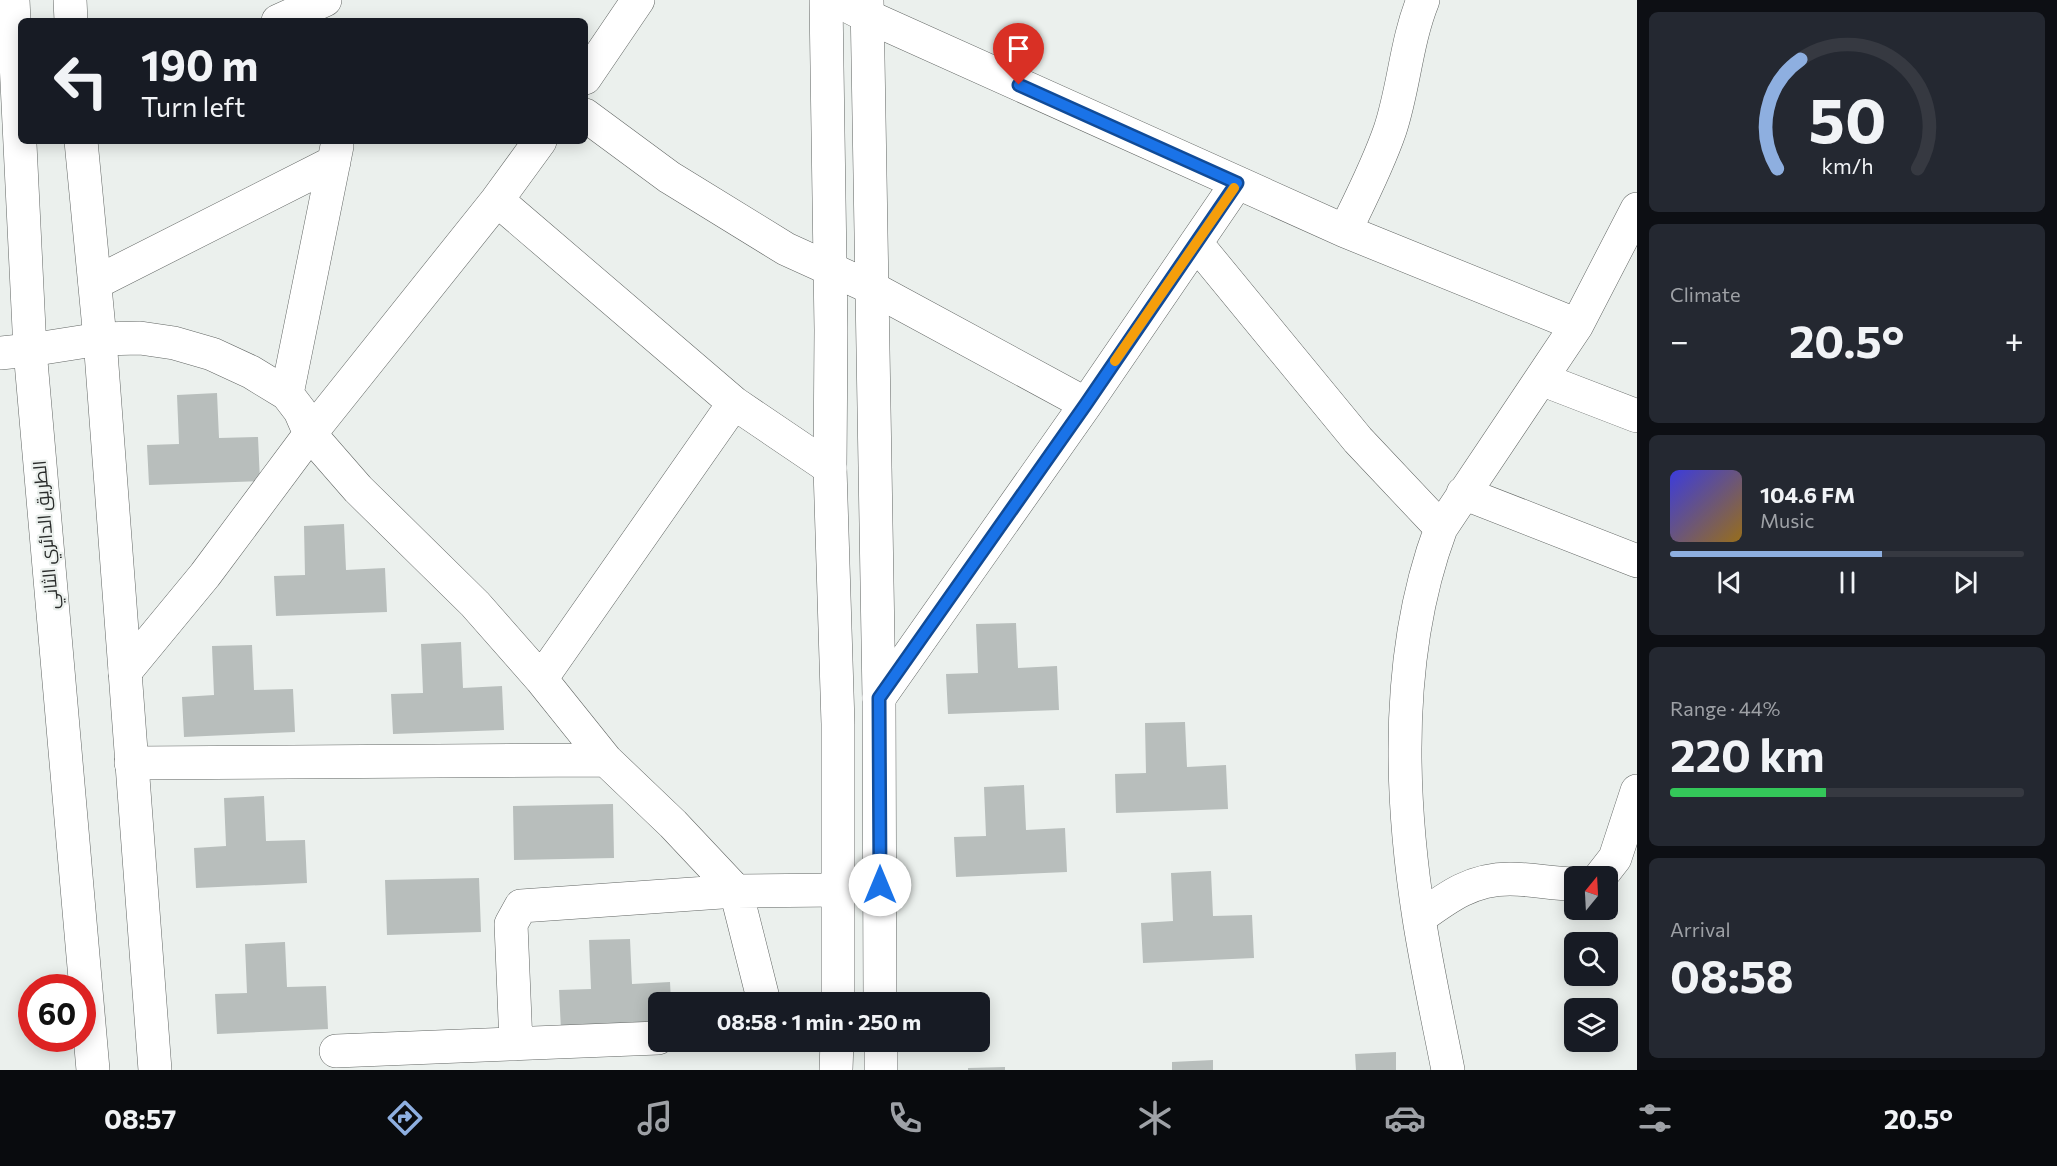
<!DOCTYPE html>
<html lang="en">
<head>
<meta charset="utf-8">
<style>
  :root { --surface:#171b24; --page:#242831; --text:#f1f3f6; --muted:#9ea1a6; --line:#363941; --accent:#8eafe0 }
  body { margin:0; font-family:Commissioner,Cairo,sans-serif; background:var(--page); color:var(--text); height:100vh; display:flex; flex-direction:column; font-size:22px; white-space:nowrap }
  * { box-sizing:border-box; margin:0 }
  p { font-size:20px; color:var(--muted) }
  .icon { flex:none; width:33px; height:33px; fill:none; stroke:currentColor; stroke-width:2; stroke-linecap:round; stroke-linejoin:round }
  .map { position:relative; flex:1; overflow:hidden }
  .panel { display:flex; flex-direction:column; gap:12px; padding:12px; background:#0d0f14; width:420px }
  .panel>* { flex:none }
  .hud { position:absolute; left:18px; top:18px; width:570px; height:126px; border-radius:9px; box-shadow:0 3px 15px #0003; background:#171b24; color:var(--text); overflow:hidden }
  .needle { width:39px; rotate:18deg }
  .buttons { position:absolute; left:1564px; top:866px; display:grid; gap:12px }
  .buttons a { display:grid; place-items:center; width:54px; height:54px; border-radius:9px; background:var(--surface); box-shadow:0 3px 15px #0003; font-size:30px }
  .speed { position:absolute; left:18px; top:974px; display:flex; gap:12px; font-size:30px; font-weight:700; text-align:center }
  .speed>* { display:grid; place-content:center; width:78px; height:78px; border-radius:50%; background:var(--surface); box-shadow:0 3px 15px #0003; line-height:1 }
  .speed .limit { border:9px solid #d22; background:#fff; color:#111 }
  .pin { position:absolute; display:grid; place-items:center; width:51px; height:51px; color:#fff; margin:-62px -26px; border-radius:50% 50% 50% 0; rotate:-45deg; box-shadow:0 0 6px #0007 }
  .pin .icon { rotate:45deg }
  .me { position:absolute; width:66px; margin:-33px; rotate:0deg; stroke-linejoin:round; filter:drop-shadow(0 0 4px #0008) }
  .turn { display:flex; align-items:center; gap:21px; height:126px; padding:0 24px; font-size:27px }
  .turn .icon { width:78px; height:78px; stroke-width:2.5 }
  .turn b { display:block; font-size:42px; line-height:51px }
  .big { font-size:45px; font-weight:700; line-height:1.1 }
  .panel .tile { flex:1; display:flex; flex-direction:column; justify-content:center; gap:9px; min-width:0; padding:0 21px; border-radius:9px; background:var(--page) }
  .panel .dial { align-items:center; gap:0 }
  .dial svg { height:156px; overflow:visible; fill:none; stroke:var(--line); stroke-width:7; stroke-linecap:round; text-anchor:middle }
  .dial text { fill:var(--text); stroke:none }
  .song { display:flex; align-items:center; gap:18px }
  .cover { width:72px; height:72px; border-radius:9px; background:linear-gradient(135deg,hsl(240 70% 55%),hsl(40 70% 35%)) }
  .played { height:6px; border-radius:3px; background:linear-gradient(90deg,var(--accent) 60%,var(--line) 60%) }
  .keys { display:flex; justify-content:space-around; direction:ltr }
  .heat { display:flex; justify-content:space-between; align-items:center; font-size:33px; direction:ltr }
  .charge { height:9px; border-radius:4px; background:linear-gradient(90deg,#34c759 44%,var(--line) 0) }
  .trip { position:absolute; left:648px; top:992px; width:342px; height:60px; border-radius:9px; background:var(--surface); box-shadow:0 3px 15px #0003; font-weight:700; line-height:60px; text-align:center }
  .tabs { display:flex; height:96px; justify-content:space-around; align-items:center; background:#090b0e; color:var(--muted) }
  .tabs .icon { width:42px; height:42px }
  .tabs .current { color:var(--accent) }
  .tabs b { font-size:27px; color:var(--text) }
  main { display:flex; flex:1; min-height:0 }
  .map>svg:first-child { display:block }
  .building { fill:#b8bebc }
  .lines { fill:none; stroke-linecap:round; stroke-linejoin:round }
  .street-casing { stroke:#626664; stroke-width:34 }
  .primary-casing { stroke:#626664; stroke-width:34 }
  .street { stroke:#fff; stroke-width:33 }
  .primary { stroke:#fff; stroke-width:33 }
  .route-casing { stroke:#114b97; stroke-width:15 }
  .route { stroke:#1a73e8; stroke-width:10 }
  .slow { stroke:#f59e0b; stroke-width:10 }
  .labels { text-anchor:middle; stroke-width:4.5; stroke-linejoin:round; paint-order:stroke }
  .street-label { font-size:18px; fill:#2a2c2b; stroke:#ebf0ed }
</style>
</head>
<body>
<main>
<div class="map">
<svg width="1637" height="1070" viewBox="0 0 1637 1070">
  <rect width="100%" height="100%" fill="#ebf0ed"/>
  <!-- building -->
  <path class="building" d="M217,393l2,45 39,-1 2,44 -111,4 -2,-40 32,-1 -2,-49z
    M344,524l2,46 39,-2 2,44 -111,4 -2,-40 31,-1 -1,-49z
    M1016,623l2,45 39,-2 2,44 -111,4 -2,-40 32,-1 -2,-49z
    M461,642l2,46 39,-2 2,44 -111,4 -2,-40 32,-1 -2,-49z
    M252,645l2,45 39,-1 2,43 -111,5 -2,-40 32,-2 -2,-49z
    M1185,722l2,45 39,-2 2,44 -112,4 -1,-39 31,-1 -1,-50z
    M1024,785l2,45 39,-2 2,44 -111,5 -2,-40 32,-1 -2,-49z
    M264,796l2,45 39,-1 2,43 -111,5 -2,-40 32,-2 -2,-48z
    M613,804l1,54 -100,2 -1,-54z
    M1211,871l2,45 39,-1 2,43 -111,5 -2,-40 32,-2 -2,-48z
    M479,878l2,54 -94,3 -2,-55z
    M630,939l2,45 38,-2 1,20h-13v24l-97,4 -2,-40 32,-1 -2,-49z
    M285,942l2,45 39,-1 2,43 -111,5 -2,-40 32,-1 -2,-49z
    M1396,1052v18h-40l-1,-16z
    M1213,1060v10h-41v-8z
    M1005,1067v3h-37v-2z"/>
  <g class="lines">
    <defs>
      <path id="street" d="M836,0l31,16 478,215 232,94
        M278,21l47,-21
        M585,78l53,-78
        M585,115l84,62 117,72 86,39 214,116
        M497,200l237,203 96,65
        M1345,231c16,-33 33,-66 45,-101 14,-42 16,-88 33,-130
        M1196,243l162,197 83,88
        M95,283l239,-121
        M0,353l30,-3 70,-11 40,-1 34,5 38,11 39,18 36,22 13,17 10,23 48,55 117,115 66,75 65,81 67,64 63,67 28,111
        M1541,379l96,37
        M287,394l50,-248
        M1463,493l174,68
        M125,672l80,-97 105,-141 187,-234 43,-59
        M541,679l193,-276
        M879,698l207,-294 151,-221
        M131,763l475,-3
        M1601,876l14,-18 22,-67
        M1419,918c30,-22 53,-39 91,-39 22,0 43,5 65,5
        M516,1044l-5,-120 10,-18 215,-15 102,-1
        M336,1051l322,-13
        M1448,1070c-10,-51 -21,-101 -29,-152 -20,-128 -24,-267 22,-390l136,-203 60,-116"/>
      <path id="primary" d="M13,0l17,350 63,720
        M70,0l1,21
        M826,0l5,330 -1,138 8,256v278
        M867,0l12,698 1,304
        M81,141l19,198 55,731
        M881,1041v29
        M836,1070l1,-29"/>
    </defs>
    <!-- street casing -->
    <use href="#street" class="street-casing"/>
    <!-- primary casing -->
    <use href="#primary" class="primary-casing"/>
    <!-- street -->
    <use href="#street" class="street"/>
    <!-- primary -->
    <use href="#primary" class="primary"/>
  </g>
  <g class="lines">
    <defs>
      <path id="route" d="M880,885l-1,-187 207,-294 151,-221 -218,-98"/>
    </defs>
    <!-- route casing -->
    <use href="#route" class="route-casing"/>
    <!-- route -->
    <use href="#route" class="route"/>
    <!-- slow -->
    <path class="slow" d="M1115,361l119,-173"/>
  </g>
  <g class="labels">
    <!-- street labels -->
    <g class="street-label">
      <text transform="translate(46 535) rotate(-95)" y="6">الطريق الدائري الثاني</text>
    </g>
  </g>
</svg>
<div class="buttons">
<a><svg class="needle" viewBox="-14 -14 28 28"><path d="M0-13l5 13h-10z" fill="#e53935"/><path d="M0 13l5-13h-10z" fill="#9ea1a6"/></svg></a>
<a><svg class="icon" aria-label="search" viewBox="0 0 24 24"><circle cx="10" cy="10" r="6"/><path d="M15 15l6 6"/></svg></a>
<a><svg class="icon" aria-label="layers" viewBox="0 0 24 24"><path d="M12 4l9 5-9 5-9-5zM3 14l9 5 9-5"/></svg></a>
</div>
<div class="speed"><div class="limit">60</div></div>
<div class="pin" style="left:1019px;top:85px;background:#d93025"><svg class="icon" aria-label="arrive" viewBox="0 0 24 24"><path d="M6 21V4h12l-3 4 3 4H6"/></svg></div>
<svg class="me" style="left:880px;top:885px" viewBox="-20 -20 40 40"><circle r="19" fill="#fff"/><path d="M0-13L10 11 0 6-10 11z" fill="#1a73e8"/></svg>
<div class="trip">08:58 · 1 min · 250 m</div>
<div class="hud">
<div class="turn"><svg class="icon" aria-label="left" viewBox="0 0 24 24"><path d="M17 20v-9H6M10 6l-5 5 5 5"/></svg><div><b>190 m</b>Turn left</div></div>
</div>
</div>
<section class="panel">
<div class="tile dial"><svg viewBox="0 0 100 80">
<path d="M14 69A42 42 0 1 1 86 69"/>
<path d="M14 69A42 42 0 0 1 26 13" stroke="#8eafe0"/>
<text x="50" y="56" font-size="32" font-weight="700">50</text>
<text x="50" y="72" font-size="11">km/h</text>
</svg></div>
<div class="tile"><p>Climate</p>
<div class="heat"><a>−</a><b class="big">20.5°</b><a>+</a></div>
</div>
<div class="tile">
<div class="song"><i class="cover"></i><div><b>104.6 FM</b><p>Music</p></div></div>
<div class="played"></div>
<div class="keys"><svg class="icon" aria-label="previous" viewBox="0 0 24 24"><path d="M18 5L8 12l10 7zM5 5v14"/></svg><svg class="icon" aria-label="pause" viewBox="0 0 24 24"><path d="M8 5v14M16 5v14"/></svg><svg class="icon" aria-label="next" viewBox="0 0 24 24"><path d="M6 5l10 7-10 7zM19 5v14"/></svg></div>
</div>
<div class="tile"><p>Range · 44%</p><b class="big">220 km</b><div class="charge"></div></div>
<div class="tile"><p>Arrival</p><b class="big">08:58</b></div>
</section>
</main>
<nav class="tabs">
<b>08:57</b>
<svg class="icon current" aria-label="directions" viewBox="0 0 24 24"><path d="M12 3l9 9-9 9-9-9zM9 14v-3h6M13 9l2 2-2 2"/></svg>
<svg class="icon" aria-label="music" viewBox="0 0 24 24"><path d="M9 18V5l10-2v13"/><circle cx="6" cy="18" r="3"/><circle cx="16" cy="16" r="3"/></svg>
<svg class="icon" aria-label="phone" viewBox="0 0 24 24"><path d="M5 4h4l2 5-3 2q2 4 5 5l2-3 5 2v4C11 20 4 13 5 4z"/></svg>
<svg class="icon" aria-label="climate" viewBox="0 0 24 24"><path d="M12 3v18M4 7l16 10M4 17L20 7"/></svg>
<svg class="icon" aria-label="car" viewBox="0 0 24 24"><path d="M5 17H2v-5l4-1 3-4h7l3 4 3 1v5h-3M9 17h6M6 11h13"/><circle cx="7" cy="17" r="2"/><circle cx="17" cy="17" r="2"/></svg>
<svg class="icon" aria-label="filters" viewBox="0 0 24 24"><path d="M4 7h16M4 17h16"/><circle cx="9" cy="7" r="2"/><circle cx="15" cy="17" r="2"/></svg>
<b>20.5°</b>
</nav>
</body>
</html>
